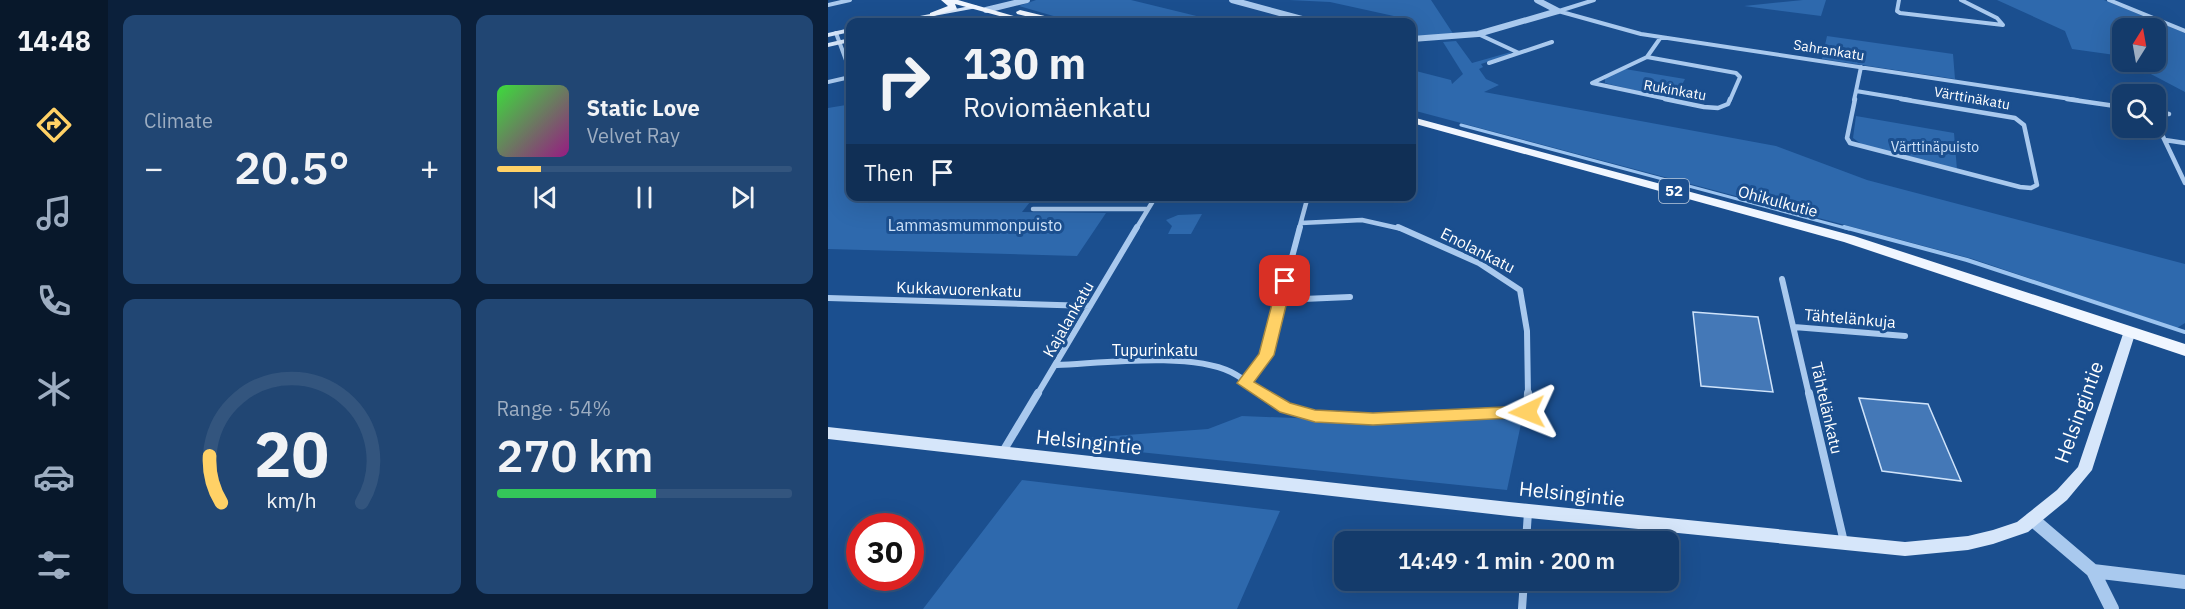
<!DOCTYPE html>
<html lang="en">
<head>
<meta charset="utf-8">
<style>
  :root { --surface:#143b6b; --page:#214673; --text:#f1f3f6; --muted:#9dadc1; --line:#33557e; --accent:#ffd166 }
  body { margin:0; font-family:"IBM Plex Sans",sans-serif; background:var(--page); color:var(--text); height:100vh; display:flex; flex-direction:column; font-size:22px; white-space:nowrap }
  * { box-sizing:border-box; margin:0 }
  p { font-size:20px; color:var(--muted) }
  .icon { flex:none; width:33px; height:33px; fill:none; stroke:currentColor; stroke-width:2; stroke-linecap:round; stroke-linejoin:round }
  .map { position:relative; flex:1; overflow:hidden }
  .side { display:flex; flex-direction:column; gap:15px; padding:15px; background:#0b203b; width:720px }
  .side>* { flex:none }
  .guide { position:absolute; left:18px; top:18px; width:570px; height:183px; border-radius:12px; box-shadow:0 6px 24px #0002,0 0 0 2px var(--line); background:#143b6b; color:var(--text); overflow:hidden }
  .needle { width:39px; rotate:11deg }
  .controls { position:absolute; left:1284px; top:18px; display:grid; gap:12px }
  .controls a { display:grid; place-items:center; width:54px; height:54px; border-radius:12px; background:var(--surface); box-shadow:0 6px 24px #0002,0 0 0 2px var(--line); font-size:30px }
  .speed { position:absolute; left:18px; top:513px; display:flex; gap:12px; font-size:30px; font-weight:700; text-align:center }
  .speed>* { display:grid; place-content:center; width:78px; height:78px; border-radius:50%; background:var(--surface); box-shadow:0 6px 24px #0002,0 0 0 2px var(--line); line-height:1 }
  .speed .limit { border:9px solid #d22; background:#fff; color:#111 }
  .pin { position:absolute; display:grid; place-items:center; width:51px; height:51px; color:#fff; margin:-26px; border-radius:12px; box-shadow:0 3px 9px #0006 }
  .me { position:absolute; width:66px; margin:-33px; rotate:268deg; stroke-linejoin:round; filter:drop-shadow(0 0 4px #0008) }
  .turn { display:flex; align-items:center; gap:21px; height:126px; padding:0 18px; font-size:27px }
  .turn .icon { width:78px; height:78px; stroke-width:2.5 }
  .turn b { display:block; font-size:42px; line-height:51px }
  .then { display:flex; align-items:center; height:57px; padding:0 18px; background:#0003; gap:12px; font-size:22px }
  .big { font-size:45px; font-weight:600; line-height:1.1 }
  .side .card { flex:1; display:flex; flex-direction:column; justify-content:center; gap:9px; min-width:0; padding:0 21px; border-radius:12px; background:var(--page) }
  .side .dial { align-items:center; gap:0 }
  .dial svg { height:156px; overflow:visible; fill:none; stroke:var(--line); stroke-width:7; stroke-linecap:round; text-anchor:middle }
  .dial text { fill:var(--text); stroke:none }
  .song { display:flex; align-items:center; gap:18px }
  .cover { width:72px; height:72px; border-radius:9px; background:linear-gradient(135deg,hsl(120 70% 55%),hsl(310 70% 35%)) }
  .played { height:6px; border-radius:3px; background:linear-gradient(90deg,var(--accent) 15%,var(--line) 15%) }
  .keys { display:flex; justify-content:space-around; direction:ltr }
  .heat { display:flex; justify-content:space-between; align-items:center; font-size:33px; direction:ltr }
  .charge { height:9px; border-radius:4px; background:linear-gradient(90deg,#34c759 54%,var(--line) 0) }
  .side .tiles { flex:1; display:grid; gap:15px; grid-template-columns:repeat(2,1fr) }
  .trip { position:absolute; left:506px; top:531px; width:345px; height:60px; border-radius:12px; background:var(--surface); box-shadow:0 6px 24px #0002,0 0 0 2px var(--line); font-weight:600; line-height:60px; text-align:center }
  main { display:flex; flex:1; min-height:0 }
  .tabs { display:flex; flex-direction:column; width:108px; justify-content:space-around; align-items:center; background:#08182b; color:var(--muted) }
  .tabs .icon { width:42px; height:42px }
  .tabs .selected { color:var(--accent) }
  .tabs b { font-size:27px; color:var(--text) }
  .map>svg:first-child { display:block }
  .green { fill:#2e69ad }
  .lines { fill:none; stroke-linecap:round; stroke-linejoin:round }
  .stream-far1 { stroke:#9cc4f0; stroke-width:3 }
  .stream { stroke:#9cc4f0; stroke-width:4 }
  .building { fill:#4478b7; stroke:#cfe3fa; stroke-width:1.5 }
  .minor-far3 { stroke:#a9c9ee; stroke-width:4 }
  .minor-far2 { stroke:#a9c9ee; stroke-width:4.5 }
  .minor-far1 { stroke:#a9c9ee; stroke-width:6 }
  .minor { stroke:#a9c9ee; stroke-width:8 }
  .tertiary-far1 { stroke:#a9c9ee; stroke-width:6 }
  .tertiary { stroke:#a9c9ee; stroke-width:14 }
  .secondary { fill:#d6e6fa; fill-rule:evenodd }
  .primary { fill:#f0f6ff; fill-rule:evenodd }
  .route { fill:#ffd166; stroke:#a68842; stroke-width:1.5 }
  .labels { text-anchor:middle; stroke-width:6; stroke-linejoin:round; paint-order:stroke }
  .far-street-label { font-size:14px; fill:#fff; stroke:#1b4f8f }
  .far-park-label { font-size:14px; fill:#cfe3fa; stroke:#1b4f8f }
  .shield { fill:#1b4f8f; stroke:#bbcadd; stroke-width:1.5 }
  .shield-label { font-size:15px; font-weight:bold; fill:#fff }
  .street-label { font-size:16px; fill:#fff; stroke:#1b4f8f }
  .park-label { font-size:16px; fill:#cfe3fa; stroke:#1b4f8f }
  .near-street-label { font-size:20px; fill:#fff; stroke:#1b4f8f }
</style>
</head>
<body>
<main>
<nav class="tabs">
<b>14:48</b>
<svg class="icon selected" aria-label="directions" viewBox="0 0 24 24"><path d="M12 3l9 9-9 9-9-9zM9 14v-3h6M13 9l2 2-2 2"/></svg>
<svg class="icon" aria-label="music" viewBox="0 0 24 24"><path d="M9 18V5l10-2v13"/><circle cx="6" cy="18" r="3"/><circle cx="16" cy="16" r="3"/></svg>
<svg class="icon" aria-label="phone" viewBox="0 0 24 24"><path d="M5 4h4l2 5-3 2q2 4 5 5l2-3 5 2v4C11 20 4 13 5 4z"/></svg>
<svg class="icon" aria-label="climate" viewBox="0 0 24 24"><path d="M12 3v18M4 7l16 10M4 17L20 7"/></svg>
<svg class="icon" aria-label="car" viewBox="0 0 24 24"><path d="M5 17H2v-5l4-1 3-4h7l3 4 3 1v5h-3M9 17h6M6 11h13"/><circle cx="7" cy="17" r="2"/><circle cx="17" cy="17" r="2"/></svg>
<svg class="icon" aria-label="filters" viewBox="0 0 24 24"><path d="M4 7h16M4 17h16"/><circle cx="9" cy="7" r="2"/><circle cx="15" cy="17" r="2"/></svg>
</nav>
<section class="side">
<div class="tiles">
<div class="card"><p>Climate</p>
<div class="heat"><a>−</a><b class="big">20.5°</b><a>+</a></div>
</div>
<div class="card">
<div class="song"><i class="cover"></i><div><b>Static Love</b><p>Velvet Ray</p></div></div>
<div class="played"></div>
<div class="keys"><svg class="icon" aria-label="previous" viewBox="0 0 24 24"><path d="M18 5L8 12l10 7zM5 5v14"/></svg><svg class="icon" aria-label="pause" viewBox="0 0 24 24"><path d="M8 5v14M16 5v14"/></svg><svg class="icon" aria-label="next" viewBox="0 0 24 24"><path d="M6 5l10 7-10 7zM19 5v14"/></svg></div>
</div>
<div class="card dial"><svg viewBox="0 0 100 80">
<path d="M14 69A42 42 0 1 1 86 69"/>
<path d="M14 69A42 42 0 0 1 8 45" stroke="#ffd166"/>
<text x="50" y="56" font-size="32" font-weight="700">20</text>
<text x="50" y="72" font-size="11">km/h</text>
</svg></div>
<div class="card"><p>Range · 54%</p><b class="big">270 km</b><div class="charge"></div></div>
</div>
</section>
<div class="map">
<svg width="1357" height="609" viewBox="0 0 1357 609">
  <rect width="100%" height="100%" fill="#1b4f8f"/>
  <!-- green -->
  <path class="green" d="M208,0h95l90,22h-147l-55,-16z
    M461,0h142l23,35 -42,1v-16l-82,-18z
    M975,0h23l-5,16 -77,-10z
    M1169,0h107l81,33v59l-57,-30h28v-34h-34v31l-7,-4 -43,-6 -7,-18z
    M999,36l126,18 2,25 -133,-20z
    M628,41l16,22 39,-11 -2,3 -28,9 2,3 -4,2 7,10 13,6 -15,7 292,54 91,34 318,84v59l-8,5 -204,-69 -561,-149v-40l39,10 1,4 11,-10 -20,-32z
    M797,69l60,10 -11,21 -69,-17v-5z
    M22,100v96l131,1 13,5h36l-8,10 84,1 -29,43 -249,-7v-141l18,-3z
    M1028,116l98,17 3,37 -93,-24 -11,-8z
    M374,214l-11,20h-23l4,-8 -6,-6 12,-5z
    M414,416l150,6 130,-3 -15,71 -455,-47 6,-3 150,-11z
    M194,480l258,31 -43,98h-314z"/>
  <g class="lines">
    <!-- stream-far1 -->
    <path class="stream-far1" d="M633,125l388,104"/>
    <!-- stream -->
    <path class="stream" d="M1016,227l123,33 218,72"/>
  </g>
  <!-- building -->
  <path class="building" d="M865,312l65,5 15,75 -72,-6z
    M1031,398l69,6 33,77 -79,-10z"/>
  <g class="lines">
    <!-- minor-far3 -->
    <path class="minor-far3" d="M1071,0l-2,11 3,2 103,12 -6,-7 -36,-18
      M1281,0l76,31
      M0,5l22,-5
      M730,11l83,23 436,66
      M731,11l35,-11
      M8,33l14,38
      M650,34l41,19
      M819,57l89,16 4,4 -10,23
      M819,57l-55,26 80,17
      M819,57l14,-20
      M661,63l63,-21
      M0,82l22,-5
      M1028,91l54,9
      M1028,91l5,-24
      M1026,100l2,-9"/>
    <!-- minor-far2 -->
    <path class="minor-far2" d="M837,99l39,8 14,1 10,-4 2,-5
      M1027,99l-8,39 3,5 170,44 11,1 6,-3 -13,-60 -9,-7 -114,-19
      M1239,99l55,8
      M1328,112l13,2
      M1328,122l29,61
      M1337,140l20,3
      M205,209h115
      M473,223l61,-3 40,9
      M308,229l20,-33
      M471,229l9,-33"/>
    <!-- minor-far1 -->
    <path class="minor-far1" d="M570,227l81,36 41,27 7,41 1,64
      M954,279l27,116
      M0,298l262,8
      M452,300l70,-3
      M966,327l111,9
      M229,365c47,-2 132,-13 174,7 12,6 23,15 34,23
      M417,383l21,-28 34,-128
      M209,395l100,-168"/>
    <!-- minor -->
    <path class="minor" d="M435,393c8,5 15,12 24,15 53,22 179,7 240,4l1,-19
      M981,393l35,149
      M174,453l36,-60
      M698,542l2,-30
      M694,609l2,-29"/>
    <!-- tertiary-far1 -->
    <path class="tertiary-far1" d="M404,0l81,22
      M709,0l21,11
      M158,10l41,-10
      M584,39l66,-5 80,-23"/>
    <!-- tertiary -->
    <path class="tertiary" d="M1204,519l61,52 19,38
      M1265,571l92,11"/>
    <!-- secondary -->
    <path class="secondary" d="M147,5l2,1v2l-76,14h-11z
      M22,28v4l-22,5v-4z
      M22,38v4l-22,5v-4z
      M1302,327l6,4 -44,139 -25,30 -39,32 -35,12 -25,6 -63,6 -396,-40 -681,-77v-12l681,75 396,40 63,-6 25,-6 24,-8 40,-32 21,-23 46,-136z"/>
    <!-- primary -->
    <path class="primary" d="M113,0h17l76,22h-12l-67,-18 2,5 -27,8v-4l18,-7z
      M192,10l41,10 1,2h-12l-33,-8 -1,-2z
      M584,117l442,119 331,108v12l-341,-114 -432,-119z"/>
  </g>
  <!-- route -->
  <path class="route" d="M457,277l7,4 -18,74 -20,27 36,21 25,7 58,3 154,-7 8,6 -2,5 -160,8 -58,-3 -35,-10 -43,-29 22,-29 19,-73z"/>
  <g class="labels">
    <!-- far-street labels -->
    <g class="far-street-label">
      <text transform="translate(1001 50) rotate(9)" y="5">Sahrankatu</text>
      <text transform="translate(847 90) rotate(10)" y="5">Rukinkatu</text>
      <text transform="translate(1144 98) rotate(10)" y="5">Värttinäkatu</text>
    </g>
    <!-- far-park labels -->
    <g class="far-park-label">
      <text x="1107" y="152">Värttinäpuisto</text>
    </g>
    <!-- shield labels -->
    <rect class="shield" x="831" y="179" width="30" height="24" rx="4.5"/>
    <g class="shield-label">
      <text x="846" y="196">52</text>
    </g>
    <!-- street labels -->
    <g class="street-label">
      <text transform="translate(950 201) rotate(15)" y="6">Ohikulkutie</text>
      <text transform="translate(650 250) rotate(27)" y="6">Enolankatu</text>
      <text transform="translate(131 289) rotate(2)" y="6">Kukkavuorenkatu</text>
      <text transform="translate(1022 318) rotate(5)" y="6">Tähtelänkuja</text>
      <text transform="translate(240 319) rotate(-60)" y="6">Kajalankatu</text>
      <text x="327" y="356">Tupurinkatu</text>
      <text transform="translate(999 408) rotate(77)" y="6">Tähtelänkatu</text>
    </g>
    <!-- park labels -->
    <g class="park-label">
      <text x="147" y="231">Lammasmummonpuisto</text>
    </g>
    <!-- near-street labels -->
    <g class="near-street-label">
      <text transform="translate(1251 412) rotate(-70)" y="7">Helsingintie</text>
      <text transform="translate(261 442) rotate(6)" y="7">Helsingintie</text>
      <text transform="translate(744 494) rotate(6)" y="7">Helsingintie</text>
    </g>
  </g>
</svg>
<div class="controls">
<a><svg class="needle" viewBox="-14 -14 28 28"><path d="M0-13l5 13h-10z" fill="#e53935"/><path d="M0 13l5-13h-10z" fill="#9dadc1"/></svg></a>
<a><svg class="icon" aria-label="search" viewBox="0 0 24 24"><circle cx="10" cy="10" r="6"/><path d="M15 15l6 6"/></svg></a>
</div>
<div class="speed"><div class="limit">30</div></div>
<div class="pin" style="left:457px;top:281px;background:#d93025"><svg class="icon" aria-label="arrive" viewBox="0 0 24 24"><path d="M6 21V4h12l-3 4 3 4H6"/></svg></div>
<svg class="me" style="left:699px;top:412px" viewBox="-20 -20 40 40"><path d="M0-17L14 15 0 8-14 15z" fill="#ffd166" stroke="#fff" stroke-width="4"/></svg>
<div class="trip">14:49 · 1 min · 200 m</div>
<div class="guide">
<div class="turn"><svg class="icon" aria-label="right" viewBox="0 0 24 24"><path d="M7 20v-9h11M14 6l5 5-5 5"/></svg><div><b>130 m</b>Roviomäenkatu</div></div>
<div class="then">Then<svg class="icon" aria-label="arrive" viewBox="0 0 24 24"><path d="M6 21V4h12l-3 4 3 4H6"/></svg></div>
</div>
</div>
</main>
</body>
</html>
